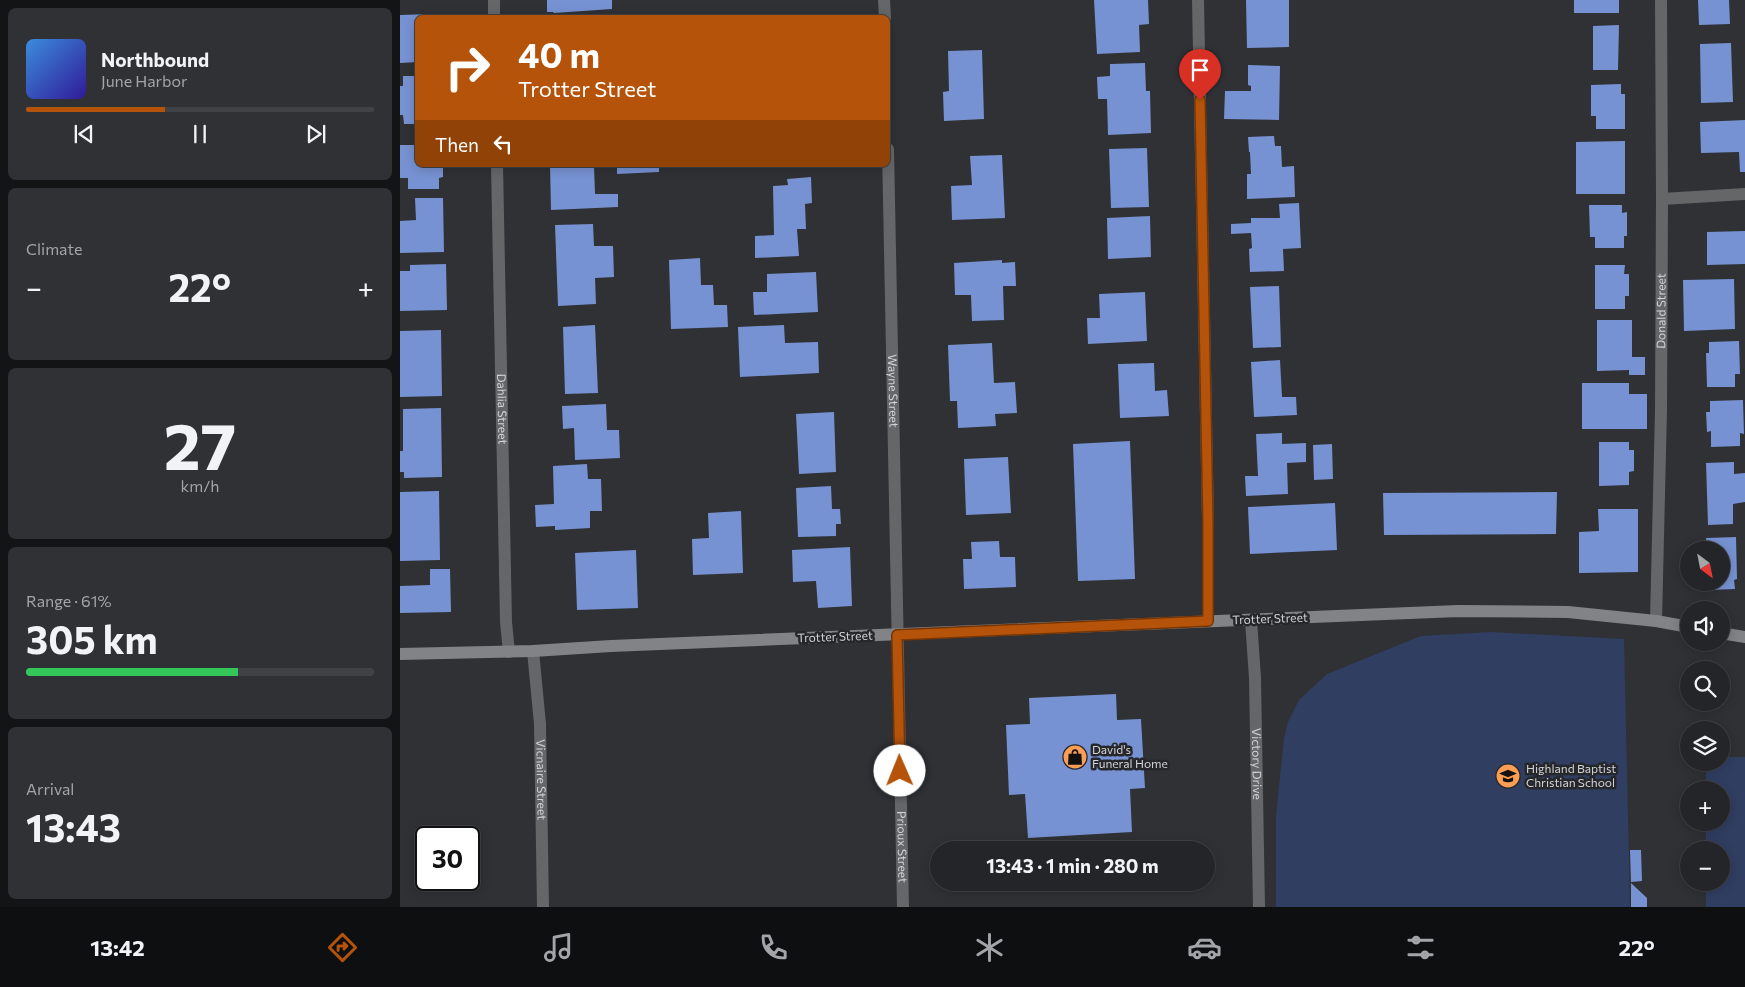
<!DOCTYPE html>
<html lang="en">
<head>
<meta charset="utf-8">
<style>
  :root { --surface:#232528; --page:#2f3134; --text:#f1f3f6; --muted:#a3a5a8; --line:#404245; --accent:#b45309 }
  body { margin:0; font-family:Commissioner,sans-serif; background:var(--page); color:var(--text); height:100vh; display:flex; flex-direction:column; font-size:19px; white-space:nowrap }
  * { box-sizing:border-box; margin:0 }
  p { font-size:16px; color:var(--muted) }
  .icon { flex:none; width:28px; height:28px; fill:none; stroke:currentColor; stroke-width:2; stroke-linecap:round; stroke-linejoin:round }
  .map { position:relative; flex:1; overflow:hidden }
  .details { display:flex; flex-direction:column; gap:8px; padding:8px; background:#131416; width:400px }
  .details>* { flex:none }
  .guide { position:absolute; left:15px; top:15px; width:475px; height:152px; border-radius:8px; box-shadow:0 2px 12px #0003,0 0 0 1px var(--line); background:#b45309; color:#fff; overflow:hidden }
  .needle { width:32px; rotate:148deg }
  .tools { position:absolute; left:1280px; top:541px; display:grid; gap:10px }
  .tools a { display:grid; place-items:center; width:50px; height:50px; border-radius:50%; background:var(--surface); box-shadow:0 2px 12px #0003,0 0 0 1px var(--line); font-size:25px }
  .speed { position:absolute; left:15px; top:826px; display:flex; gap:10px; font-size:25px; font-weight:700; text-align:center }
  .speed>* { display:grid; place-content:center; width:65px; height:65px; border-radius:50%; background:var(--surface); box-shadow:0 2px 12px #0003,0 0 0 1px var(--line); line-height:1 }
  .speed .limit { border:2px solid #111; border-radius:8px; background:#fff; color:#111 }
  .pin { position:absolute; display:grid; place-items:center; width:42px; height:42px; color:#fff; margin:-51px -21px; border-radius:50% 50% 50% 0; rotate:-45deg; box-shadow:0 0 5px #0007 }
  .pin .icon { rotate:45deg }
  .me { position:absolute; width:55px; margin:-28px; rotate:359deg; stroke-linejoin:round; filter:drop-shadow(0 0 4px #0008) }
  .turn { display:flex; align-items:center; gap:18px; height:105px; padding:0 20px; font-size:22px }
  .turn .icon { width:65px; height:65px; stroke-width:2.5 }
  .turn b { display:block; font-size:35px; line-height:42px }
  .then { display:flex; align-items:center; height:48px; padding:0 20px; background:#0003; gap:10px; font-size:19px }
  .big { font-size:38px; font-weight:700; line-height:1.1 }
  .details .card { flex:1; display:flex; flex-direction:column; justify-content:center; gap:8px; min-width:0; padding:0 18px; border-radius:8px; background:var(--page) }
  .details .dial { align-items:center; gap:0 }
  .dial b { font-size:65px; line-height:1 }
  .song { display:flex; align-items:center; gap:15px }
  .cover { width:60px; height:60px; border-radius:8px; background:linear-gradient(135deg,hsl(210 70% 55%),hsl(250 70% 35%)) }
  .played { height:5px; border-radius:2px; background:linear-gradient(90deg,var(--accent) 40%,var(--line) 40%) }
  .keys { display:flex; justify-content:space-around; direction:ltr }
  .heat { display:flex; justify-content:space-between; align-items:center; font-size:28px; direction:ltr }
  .charge { height:8px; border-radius:4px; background:linear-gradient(90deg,#34c759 61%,var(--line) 0) }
  .trip { position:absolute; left:530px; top:841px; width:285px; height:50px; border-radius:25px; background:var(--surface); box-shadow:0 2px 12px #0003,0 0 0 1px var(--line); font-weight:700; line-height:50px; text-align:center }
  .dock { display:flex; height:80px; justify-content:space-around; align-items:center; background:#0e0f10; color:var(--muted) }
  .dock .icon { width:35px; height:35px }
  .dock .active { color:var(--accent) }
  .dock b { font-size:22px; color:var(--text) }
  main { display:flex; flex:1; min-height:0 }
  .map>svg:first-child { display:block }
  .green { fill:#303e61 }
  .building { fill:#7792d2 }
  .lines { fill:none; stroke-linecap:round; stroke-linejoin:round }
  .street { stroke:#656668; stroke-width:12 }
  .secondary { stroke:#828387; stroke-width:12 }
  .route-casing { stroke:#753606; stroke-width:12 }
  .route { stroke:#b45309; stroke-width:9 }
  .labels { text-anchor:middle; stroke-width:5; stroke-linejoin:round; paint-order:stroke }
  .street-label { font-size:12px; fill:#d3d4d7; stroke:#25272b }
  .poi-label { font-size:12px; fill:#d3d4d7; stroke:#25272b; text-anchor:start }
</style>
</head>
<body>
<main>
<section class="details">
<div class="card">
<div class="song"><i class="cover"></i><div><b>Northbound</b><p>June Harbor</p></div></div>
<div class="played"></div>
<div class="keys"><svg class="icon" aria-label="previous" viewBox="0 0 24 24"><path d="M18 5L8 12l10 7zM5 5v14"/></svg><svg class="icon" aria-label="pause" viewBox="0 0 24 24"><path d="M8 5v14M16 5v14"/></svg><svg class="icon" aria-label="next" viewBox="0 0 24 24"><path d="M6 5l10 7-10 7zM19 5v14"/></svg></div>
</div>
<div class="card"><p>Climate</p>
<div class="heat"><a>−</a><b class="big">22°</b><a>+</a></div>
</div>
<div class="card dial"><b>27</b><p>km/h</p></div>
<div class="card"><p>Range · 61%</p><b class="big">305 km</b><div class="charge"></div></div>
<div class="card"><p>Arrival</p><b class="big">13:43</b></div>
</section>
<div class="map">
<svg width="1345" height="907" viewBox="0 0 1345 907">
  <rect width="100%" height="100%" fill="#2f3135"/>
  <!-- green -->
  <path class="green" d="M1090,632l134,7 6,268h-354v-91l8,-78 4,-16 11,-22 28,-26 94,-38z
    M1321,757h24v150h-39v-24l15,-1v-32h-15v-27l15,-1v-32h-15v-27l15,-1z"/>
  <!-- building -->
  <path class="building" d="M147,0h65v9l-58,4 -1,-1h-6z
    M694,0h54l1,24 -10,1 1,27 -43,2z
    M846,0h43v47l-42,1z
    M1174,0h45v13h-45z
    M1298,0h31l1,24 -31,1z
    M31,14v4h-13v44l-18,1v-48z
    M1219,25l-1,45h-25v-44z
    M1331,43l2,59 -32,1 -1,-59z
    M582,50l2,69 -40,2 -1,-29 6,-1 -1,-40z
    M745,63l1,28h4l1,42 -43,2 -1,-36h-9l-1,-22 13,-1v-12z
    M848,65l32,1 -1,54 -55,-1 1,-28h26v-5l-3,-1z
    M3,76h15v48h-14l-1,-9h-3v-29h3z
    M1221,84v10h4v35h-29v-13h-5v-31z
    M1345,120v52h-5l-1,-20 -38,1 -1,-31z
    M874,136l1,10h6l1,21 12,-1 1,31 -48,2v-25h4l-1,-22h-1l-1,-15z
    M1225,141v53h-49v-52z
    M0,145h18v20h25v12l-4,1v11h-31v-11h-8z
    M747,148l2,59 -38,1 -2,-59z
    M602,155l3,63 -53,2 -1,-34 21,-1 -2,-29z
    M150,165h44l1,29h23v13l-67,3z
    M217,165h42v7l-42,2z
    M411,177l1,26 -7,1 1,25h-9l2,27 -44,2v-22l19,-1 -1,-49 15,-1 -1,-6z
    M15,198h28l1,54 -44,1v-32l16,-1z
    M899,203l2,45 -18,1 1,22 -34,1 -1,-23 3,-1 -1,-15 -20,1v-10l20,-1v-5h29l-1,-14z
    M1189,205h33v8l5,-1v24h-3v12h-29v-11h-5z
    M750,216l1,41 -43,2 -1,-41z
    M193,224l1,22h19l1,31 -19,1 1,26 -38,2 -3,-81z
    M1345,231v33l-38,1v-33z
    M300,258l1,27h12l1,20h13l1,22 -57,2 -2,-69z
    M602,260v3l13,-1 1,24h-13l1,34 -32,1 -1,-26h-16l-1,-32z
    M46,264l1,46 -47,1v-40h10v-6z
    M1195,265h30l-1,9h5v22h-4v13h-30z
    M416,272l2,40 -64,3 -1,-23h14v-18z
    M1334,279l1,50 -51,2 -1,-51z
    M879,286l2,61 -28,1 -3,-61z
    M745,292l2,49 -59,3 -1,-26h13l-1,-24z
    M1197,320h35v37h13v18h-16v-5l-32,1z
    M195,325l3,68 -33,1 -2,-67z
    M384,325l1,18 33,-1 1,31 -79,4 -2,-50z
    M41,330l1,66 -42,1v-66z
    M1339,341l1,33h-5v13h-28l-1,-34h3v-11z
    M592,343l2,40 21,-1 2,31 -22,1 1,12 -38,2 -1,-27h-7l-2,-56z
    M880,360l2,37h14l1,18 -43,2 -3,-55z
    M754,363l1,28 12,-1 2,26 -49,2 -2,-54z
    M1182,383h47v11h18v35h-65z
    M1343,400l1,34 -4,-1v13l-29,1v-16l-4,1 -1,-20h4v-11z
    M206,404l1,26h12l1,28 -45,2 -1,-32 -11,1 -1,-23z
    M41,408l1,69 -38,1v-6h-4v-21h3v-42z
    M434,412l2,60 -37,2 -3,-60z
    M882,433v11l24,-1v19l-19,1 1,31 -42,2 -1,-20h13l-2,-42z
    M730,441l5,138 -57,2 -5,-137z
    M1199,442h30v8h5v21l-5,1v13l-30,1z
    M932,444l1,35 -19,1 -1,-35z
    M608,457l3,56 -45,2 -2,-56z
    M1334,462v12l11,-1v29l-12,2v20l-25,1 -2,-62z
    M187,464l1,15h13l1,32h-12v17l-35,2v-4l-19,1 -1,-22 19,-1 -1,-38z
    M431,486l1,23h8l1,15h-5v12l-38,1 -2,-49z
    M39,491l1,69 -40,1v-69z
    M1157,492l-1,42 -172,1 -1,-42z
    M935,503l2,47 -87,4 -2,-47z
    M1198,509h40v63l-59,1v-41l20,-1z
    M341,511l2,62 -50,2 -1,-36 17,-1 -1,-25z
    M1336,537l1,42 -3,1 1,9 -26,1v-8h12v-32h-14l-1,-12z
    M599,541l1,16h15l1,30 -52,2 -1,-30h9l-1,-17z
    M450,547l2,59 -34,2 -2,-27 -23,1 -1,-32z
    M236,550l2,58 -61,2 -2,-57z
    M30,569h20l1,43 -51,1v-27l30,-1z
    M716,694l1,26 24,-1 4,69 -15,1 2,43 -104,6 -3,-44 -16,1 -3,-70 24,-1 -1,-26z
    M1230,850h11l1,31 -11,1z
    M1231,883l16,15v9h-16z"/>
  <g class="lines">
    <!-- street -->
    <g class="street">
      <path d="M94,0v18"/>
      <path d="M484,0l1,18"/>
      <path d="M798,0l10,522v99"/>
      <path id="s1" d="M488,149l15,758"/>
      <path id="s2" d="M97,165l9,457 3,30"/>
      <path d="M1262,199l83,-5"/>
      <path id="s3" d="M851,620l4,58 4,229"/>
      <path id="s4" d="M1256,621l5,-211 1,-211 -1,-199"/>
      <path id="s5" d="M133,651l7,73 3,183"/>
    </g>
    <!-- secondary -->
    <path class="secondary" d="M1321,633l24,4
      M0,654l133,-3 78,-5 847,-35 110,1 88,9 33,6"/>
  </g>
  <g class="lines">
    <defs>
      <path id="route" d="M500,771l-3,-136 311,-14v-99l-8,-422"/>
    </defs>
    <!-- route casing -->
    <use href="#route" class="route-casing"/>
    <!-- route -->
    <use href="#route" class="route"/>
  </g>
  <!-- icons -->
  <defs>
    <symbol id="shop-disc" viewBox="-11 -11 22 22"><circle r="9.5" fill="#fc9d54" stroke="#25272b"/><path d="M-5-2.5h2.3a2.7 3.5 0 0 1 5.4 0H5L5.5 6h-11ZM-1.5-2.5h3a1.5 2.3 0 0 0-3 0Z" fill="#111"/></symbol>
    <symbol id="school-disc" viewBox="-11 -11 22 22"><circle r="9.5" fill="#fc9d54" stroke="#25272b"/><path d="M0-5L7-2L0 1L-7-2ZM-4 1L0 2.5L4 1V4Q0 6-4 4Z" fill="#111"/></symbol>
  </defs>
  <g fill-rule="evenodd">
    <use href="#shop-disc" x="661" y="743" width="28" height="28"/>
    <use href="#school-disc" x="1094" y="762" width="28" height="28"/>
  </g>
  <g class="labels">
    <!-- street labels -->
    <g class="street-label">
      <text dy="4" stroke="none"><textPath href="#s4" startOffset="310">Donald Street</textPath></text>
      <text dy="4" stroke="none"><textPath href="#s1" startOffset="242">Wayne Street</textPath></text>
      <text dy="4" stroke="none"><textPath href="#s2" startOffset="244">Dahlia Street</textPath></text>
      <text transform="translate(870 619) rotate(-2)" y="4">Trotter Street</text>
      <text transform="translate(435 637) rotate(-2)" y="4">Trotter Street</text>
      <text dy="4" stroke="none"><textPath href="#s3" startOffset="144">Victory Drive</textPath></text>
      <text dy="4" stroke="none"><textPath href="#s5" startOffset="129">Vicnaire Street</textPath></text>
      <text dy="4" stroke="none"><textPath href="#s1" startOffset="698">Prioux Street</textPath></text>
    </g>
    <!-- poi labels -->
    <g class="poi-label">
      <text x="692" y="754">David's<tspan x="692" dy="14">Funeral Home</tspan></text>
      <text x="1126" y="773">Highland Baptist<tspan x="1126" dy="14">Christian School</tspan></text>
    </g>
  </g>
</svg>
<div class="tools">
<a><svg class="needle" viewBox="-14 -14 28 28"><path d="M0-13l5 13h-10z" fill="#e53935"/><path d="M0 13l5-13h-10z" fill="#a3a5a8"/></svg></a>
<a><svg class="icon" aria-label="sound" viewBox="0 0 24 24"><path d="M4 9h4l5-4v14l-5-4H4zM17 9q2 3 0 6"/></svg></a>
<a><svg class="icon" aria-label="search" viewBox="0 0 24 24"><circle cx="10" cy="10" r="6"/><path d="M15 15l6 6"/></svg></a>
<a><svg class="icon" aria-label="layers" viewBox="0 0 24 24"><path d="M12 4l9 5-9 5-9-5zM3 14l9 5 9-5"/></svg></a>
<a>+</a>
<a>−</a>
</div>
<div class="speed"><div class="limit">30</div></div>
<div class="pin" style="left:800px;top:100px;background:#d93025"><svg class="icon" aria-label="arrive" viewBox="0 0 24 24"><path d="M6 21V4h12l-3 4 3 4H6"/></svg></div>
<svg class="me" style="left:500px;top:771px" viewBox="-20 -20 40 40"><circle r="19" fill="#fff"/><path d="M0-13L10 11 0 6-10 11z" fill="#b45309"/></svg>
<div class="trip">13:43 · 1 min · 280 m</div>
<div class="guide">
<div class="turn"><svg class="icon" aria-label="right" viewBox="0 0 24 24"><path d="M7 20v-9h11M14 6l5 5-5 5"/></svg><div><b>40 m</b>Trotter Street</div></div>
<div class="then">Then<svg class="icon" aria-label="left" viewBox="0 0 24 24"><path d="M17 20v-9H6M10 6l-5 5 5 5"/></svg></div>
</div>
</div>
</main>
<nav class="dock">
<b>13:42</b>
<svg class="icon active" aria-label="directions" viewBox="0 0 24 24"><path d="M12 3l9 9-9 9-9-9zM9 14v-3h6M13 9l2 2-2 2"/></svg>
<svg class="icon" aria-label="music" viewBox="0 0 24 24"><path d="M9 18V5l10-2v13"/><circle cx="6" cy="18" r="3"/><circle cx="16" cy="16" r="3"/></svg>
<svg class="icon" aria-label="phone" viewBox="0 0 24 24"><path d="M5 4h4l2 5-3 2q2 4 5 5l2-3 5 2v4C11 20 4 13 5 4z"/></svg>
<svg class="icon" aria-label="climate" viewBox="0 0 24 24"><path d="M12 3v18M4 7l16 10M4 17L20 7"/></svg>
<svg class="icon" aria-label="car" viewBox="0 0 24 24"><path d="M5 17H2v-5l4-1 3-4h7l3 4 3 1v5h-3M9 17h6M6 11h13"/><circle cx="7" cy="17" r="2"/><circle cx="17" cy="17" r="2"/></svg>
<svg class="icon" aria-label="filters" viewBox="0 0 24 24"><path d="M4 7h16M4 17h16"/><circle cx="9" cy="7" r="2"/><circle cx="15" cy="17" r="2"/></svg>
<b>22°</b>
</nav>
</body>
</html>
